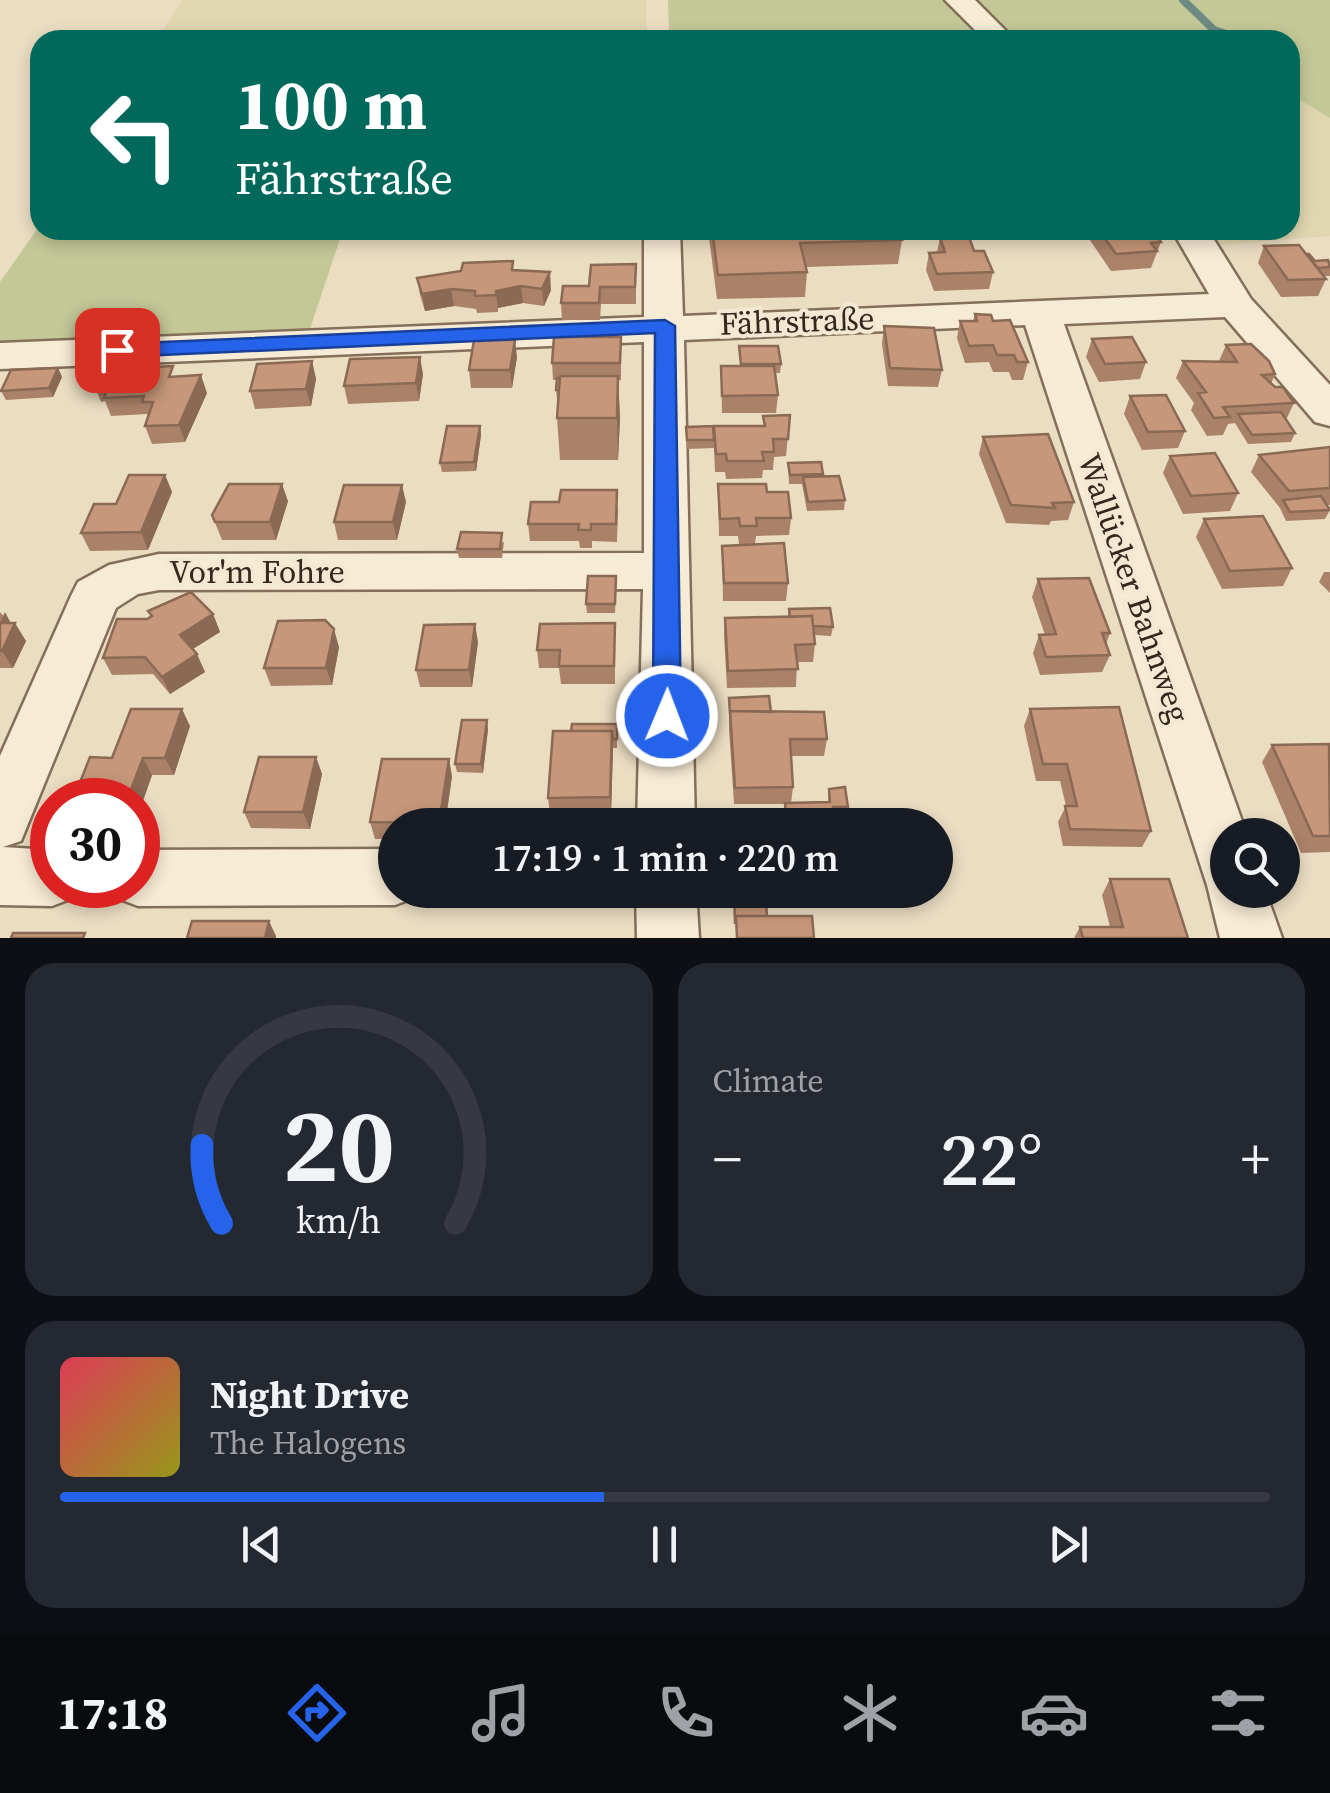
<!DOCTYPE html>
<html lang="en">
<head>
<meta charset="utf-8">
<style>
  :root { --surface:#171b24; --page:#242831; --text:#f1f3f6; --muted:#9ea1a6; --line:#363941; --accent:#2563eb }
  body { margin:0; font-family:"Source Serif 4",serif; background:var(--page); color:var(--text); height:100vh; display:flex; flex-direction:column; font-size:38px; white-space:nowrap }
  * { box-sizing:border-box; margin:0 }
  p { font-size:32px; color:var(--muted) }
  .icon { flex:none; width:55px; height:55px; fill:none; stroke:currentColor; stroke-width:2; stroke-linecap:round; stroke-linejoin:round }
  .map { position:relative; height:938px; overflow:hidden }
  .drawer { display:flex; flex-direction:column; gap:25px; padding:25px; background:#0d0f14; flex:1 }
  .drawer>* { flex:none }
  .hud { position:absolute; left:30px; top:30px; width:1270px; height:210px; border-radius:30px; box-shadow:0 5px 15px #0003; background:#00695c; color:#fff; overflow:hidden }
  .controls { position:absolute; left:1210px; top:818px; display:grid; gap:20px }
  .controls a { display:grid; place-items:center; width:90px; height:90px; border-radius:50%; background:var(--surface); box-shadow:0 5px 15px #0003; font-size:50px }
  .speed { position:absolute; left:30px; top:778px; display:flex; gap:20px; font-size:50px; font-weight:700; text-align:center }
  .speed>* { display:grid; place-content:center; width:130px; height:130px; border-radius:50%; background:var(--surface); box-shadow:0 5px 15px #0003; line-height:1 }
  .speed .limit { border:15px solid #d22; background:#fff; color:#111 }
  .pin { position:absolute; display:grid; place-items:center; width:85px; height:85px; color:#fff; margin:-42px; border-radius:20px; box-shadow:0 5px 15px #0006 }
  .me { position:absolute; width:110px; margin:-55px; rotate:1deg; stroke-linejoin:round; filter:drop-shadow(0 0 8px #0008) }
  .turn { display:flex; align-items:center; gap:35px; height:210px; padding:0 40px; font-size:45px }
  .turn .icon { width:130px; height:130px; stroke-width:2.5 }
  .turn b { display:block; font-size:70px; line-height:85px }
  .big { font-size:75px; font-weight:600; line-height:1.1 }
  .drawer .card { flex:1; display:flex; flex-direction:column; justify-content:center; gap:15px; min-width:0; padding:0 35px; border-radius:30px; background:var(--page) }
  .drawer .dial { align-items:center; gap:0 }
  .dial svg { height:260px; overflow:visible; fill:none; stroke:var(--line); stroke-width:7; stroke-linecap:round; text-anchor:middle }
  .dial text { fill:var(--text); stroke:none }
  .song { display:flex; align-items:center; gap:30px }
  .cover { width:120px; height:120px; border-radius:15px; background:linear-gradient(135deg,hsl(350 70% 55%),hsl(60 70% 35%)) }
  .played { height:10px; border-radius:5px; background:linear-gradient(90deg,var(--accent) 45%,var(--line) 45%) }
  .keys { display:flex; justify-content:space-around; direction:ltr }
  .heat { display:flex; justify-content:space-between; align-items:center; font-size:55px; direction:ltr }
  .drawer .tiles { flex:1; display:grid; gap:25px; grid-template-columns:1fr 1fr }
  .card:last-child { grid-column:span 2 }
  .trip { position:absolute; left:378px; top:808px; width:575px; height:100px; border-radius:50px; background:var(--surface); box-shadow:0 5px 15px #0003; font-weight:600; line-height:100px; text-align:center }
  .dock { display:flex; height:160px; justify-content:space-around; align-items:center; background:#090b0e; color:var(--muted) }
  .dock .icon { width:70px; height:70px }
  .dock .current { color:var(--accent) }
  .dock b { font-size:45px; color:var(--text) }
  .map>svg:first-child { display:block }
  .farmland { fill:#e0d6b0 }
  .green { fill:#c4c897 }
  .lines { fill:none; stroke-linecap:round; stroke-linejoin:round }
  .stream { stroke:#6c8b82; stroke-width:8 }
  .minor-casing { stroke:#836f5a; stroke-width:5 }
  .minor { fill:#f6ebd4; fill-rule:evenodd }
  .wall { fill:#aa8269 }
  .shaded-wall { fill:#8b6a55 }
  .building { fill:#c6977a; stroke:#8b6a55; stroke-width:2.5 }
  .route { fill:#2563eb; stroke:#184099; stroke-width:2.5 }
  .labels { text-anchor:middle; stroke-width:8; stroke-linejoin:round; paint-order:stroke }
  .street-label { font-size:32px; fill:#34281e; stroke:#f3e8d1 }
</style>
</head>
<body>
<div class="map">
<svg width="1330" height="938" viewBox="0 0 1330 938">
  <rect width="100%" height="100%" fill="#ebddc2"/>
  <!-- farmland -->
  <path class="farmland" d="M182,0h464l1,40h-490z
    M1290,94l40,24v118l-111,9 -10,-15h81z"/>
  <!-- green -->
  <path class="green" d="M668,0h662v118l-40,-24v-54h-621z
    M40,225v5h303l-34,102 -309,15v-65z"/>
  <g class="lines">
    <!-- stream -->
    <path class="stream" d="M1183,0l31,30 18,6"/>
    <defs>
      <path id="minor" d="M945,0h30l40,40h-30z
        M644,230h36l3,86 526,-22 -37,-64h36l43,69 79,86v41l-15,-4 -90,-105 -161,7 183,511h-19v55h37l17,48h-62l-13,-53 -182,-560 -341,15 11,485h-58l6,-236 -484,1 -21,4 -22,14 -95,233 -18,6 49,3v35h27l-6,13 -21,8 -52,-1v-149l71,-160 7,-14 31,-17 50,-11 485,-1v-211l-644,27v-26l644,-26z
        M395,849v41h24l-3,7 -21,8 -257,1 -21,-8 -6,-13h27v-35z
        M636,890h60l3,48h-62z"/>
    </defs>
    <!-- minor casing -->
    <use href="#minor" class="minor-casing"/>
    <!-- minor -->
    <use href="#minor" class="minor"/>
  </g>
  <!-- wall -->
  <path class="wall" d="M708,230h280l-1,4 -87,2 2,4 -4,24 -92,3 1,5 -2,25 -88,2z
    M1083,230h59l2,3 17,9 -10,26 -40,3z
    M940,238l34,13 19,21 -4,17 -55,2 -8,-21 3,-17 8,-1z
    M1264,246l42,8 9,7h15v15h-6l2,3 -8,17 -37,1 -23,-34z
    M636,264v40h-35l-1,16h-38l-1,-17 28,-17z
    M514,270l37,20 -7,16 -21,-3 -25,5v4l-21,1 -1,-4 -22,-3 -29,5 -5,-16 -3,-17z
    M975,314l18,7 35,41 -5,18h-11l-3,-8h-16l-4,-10 -24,1 -8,-25 3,-17h13z
    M884,326l58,44 -4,17 -50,-1 -6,-42z
    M621,337v43h-3l2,38 -2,42h-58l-3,-42 1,-19h-1l-1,-9 1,-10h-4l-1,-17z
    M1092,339l54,23 -6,17 -41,3 -13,-25z
    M1226,345l49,29 -4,10 23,19 -8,17 9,13 -4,9 -43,2 -13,-21 -7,1 -5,11 -16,1 -16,-26 3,-7 -18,-25 7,-17h36z
    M739,346l42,18 -1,9h-5l3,22 -2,18h-54l-1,-47h19z
    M517,357l-5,31h-41l-2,-18z
    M312,361l4,18 -5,27 -56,3 -5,-18z
    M58,368l4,9 -9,20 -47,3 -5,-9z
    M423,374l-4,27 -71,3 -4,-18z
    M176,376l31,17 -22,49 -33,2 -7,-18 3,-9 -1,-3 -36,2 -6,-15 -4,1 -7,-18z
    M1130,396l55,35 -7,17 -36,2 -18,-36z
    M790,415l-4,41 -12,1 -1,13h-10l-1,8 -36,1 -1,-7h-10l-1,-24 -27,1 -1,-22 77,-1v-10z
    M480,426l1,9 -5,36 -34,1 -2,-9z
    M983,437l91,65 -6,18 -17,1 -2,4 -43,-2 -27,-69z
    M1330,447v58h-3l3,5 -5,9 -39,2 -6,-13 -29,-36 8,-17z
    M1170,456l68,37 -8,18 -47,3 -20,-41z
    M788,463l35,11v2l22,24 -1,10 -37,1 -5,-27h-13z
    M165,475l7,17 -24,58 -58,1 -9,-18 35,-29z
    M718,484l49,8 24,26 -2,17 -33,1 -1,8h-16l-1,-8h-19z
    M288,501l-12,39h-54l-10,-25z
    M406,502l-9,38h-59l-4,-18z
    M559,502l59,6 -1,34 -25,-1v7h-12l-1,-7h-49l-2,-17z
    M1204,519l88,49 -9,18 -61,3 -26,-52z
    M504,542l-2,16h-43l-2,-9z
    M722,546l66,37 -2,18h-63z
    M1324,572h6v21l-11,-11z
    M1038,579l72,54 -4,11 4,11 -8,17 -62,3 -7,-22 6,-18h6l-13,-38z
    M616,585l-1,28h-28l-1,-9z
    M789,609l44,18 -2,9 -17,-1 1,9 -2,18h-16l-1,25 -69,1 -3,-53 1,-17 63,-1z
    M148,611l65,3 7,18 -27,17 12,23 -35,22 -17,-20 -41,1 -9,-17 48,-41z
    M0,612l26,29 -13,27h-13z
    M615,623v61h-54l-2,-16h-20l-2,-18z
    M478,642l-6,45h-52l-4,-17z
    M339,647l-7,38 -61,1 -7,-18z
    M729,698l42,14 56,27 -3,17h-33l2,31 -2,16 37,-1 1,-13 19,18 -2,8h-12l1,10h-63l1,-5 11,-1 1,-15h-51l-5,-75z
    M1030,709l121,122 -9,16 -79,-1 -5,-24 8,-16 -6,-25h-24l-12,-55z
    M617,724v24h-4l-2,66h-61l-2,-16z
    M190,726l-16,49h-22l-14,40v-15l-26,-42z
    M488,729l-5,44 -26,-1 -2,-8z
    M1272,745h58v107l-29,1 -39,-91z
    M316,757l6,17 -12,55 -59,-1 -7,-16z
    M452,776l-7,49h-50v14h-20l-5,-17z
    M1110,879l78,59h-114l6,-11h30l-8,-32z"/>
  <!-- shaded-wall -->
  <path class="shaded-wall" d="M550,272l1,18 -7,16 -2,-17z
    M521,286l2,17 -25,5v4l-2,-21z
    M451,289l3,17 -29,5 -3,-17z
    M515,340l2,17 -5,31 -2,-18z
    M420,357l3,17 -4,27 -3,-18z
    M312,361l4,18 -5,27 -5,-17z
    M58,368l4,9 -9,20 -4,-9z
    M201,375l6,18 -22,49 -6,-17z
    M618,376l2,42 -2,42 -1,-42z
    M480,426l1,9 -5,36 -2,-9z
    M165,475l7,17 -24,58 -7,-18z
    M282,484l6,17 -12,39 -6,-18z
    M402,485l4,17 -9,38 -4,-18z
    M5,612l8,15 2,-4 11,18 -13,27 -11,-17 -2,-28z
    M213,614l7,18 -32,20 -8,-17z
    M475,624l3,18 -6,45 -3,-17z
    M334,629l5,18 -7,38 -6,-17z
    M197,654l8,18 -35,22 -8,-17z
    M182,709l8,17 -16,49 -9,-17z
    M487,720l1,9 -5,44 -2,-9z
    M612,731l1,17 -2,66 -1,-17z
    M316,757l6,17 -12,55 -7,-17z
    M143,758l9,17 -14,40v-15h-11z
    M449,759l3,17 -7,49h-5z
    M269,921l7,15v2h-11z"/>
  <!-- building -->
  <path class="building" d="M712,230h186l4,10 -102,3 7,29 -89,3z
    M1099,230h43l2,3 10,-1 7,10 -10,1 6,8 -41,3z
    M969,237l5,14h10l9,21 -56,2 -8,-21 16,-1 -5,-14z
    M1299,245l27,34 -38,1 -24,-34z
    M1306,254h3l6,7 13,-1 2,7 -12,1z
    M513,261l-1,9 38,2 -8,17 -21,-3 -25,5v4l-21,1v-5l-24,-2 -29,5 -5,-16 44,-7 2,-8z
    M636,264l-1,23h-35l-1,16h-38l2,-17h26l2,-21z
    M975,314l16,1 2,6 17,-1 18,42h-11l-3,-7h-17l-4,-10 -24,1 -9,-25h17z
    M884,326l50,2 8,42 -52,-2z
    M554,337h67l-1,26h-68z
    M1132,337l14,25 -41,2 -13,-25z
    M474,340h41l-5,30h-41z
    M1251,344l18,17 6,13 -13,1 13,12h8l11,16 -71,4 7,10 -16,1 -16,-25 8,-1 -23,-31 54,1 -11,-17z
    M739,346h39l3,18h-40z
    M420,357l-4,26 -72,3 6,-27z
    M312,361l-6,28 -56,2 7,-27z
    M173,366l-4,11 32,-2 -22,50 -34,1 8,-24h-11l2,-6 -40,2 6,-15 -16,1 5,-12 17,-3z
    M721,366h53l4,29 -56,1z
    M58,368l-9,20 -48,3 10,-21z
    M560,376h58l-1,42h-60z
    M557,378h3l-1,12h-3z
    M1166,395l19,36 -37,1 -18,-36z
    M1281,412l14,21 -43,2 -14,-21z
    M790,415l-2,24h-15l1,13h-12l2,9h-37l-1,-7h-10l-2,-28h51l-2,-10z
    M447,426h33l-6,36 -34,1z
    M713,426l1,14h-27l-1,-13z
    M1048,434l26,68 -22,1 3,5 -44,-3 -28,-68z
    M1330,447v41l-41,3 -30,-36z
    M1215,453l23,40 -47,3 -21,-40z
    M821,462l2,12 -33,1 -2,-12z
    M129,475h36l-24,57 -60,1 13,-29h22z
    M839,476l6,24 -37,2 -5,-25z
    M229,484h53l-12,38h-55l-3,-7z
    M718,484h48l1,8h21l3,26h-35l1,8h-17l-1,-8 -19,1z
    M344,485h58l-9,37h-59z
    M561,490h56l-1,34h-25v6h-13l1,-6h-51l3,-22h28z
    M1321,496l9,14 -40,2 -7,-12z
    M1263,516l29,52 -62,3 -26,-52z
    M461,532l41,1 -2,16h-43z
    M784,543l4,40h-64l-2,-37z
    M588,576h28l-1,28h-29z
    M1089,578l21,55h-8l8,22 -64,2 -7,-22 17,-1 -18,-55z
    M191,592l22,22 -33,21 17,19 -35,23 -17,-20 -42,1 14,-39h30l5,-3 -4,-5z
    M830,608l3,19 -20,-1 -1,-10 -22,1 -1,-8z
    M812,616l3,28 -20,1 3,24 -70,2 -3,-53z
    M325,620l9,9 -8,39h-62l14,-47z
    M0,623h15l-13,28h-2z
    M615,623l-1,43h-55l1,-16h-23l3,-26z
    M475,624l-6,46h-53l8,-45z
    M769,696l2,16 -41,-1v3l-1,-16z
    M1119,707l32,124 -81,-2 -5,-23h12l-10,-42h-24l-13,-55z
    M131,709h51l-17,49h-22l-16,42h-54l17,-43 22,1z
    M730,711l94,1 3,27h-37l3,48 -58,1z
    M462,720h25l-6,44h-26z
    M572,724h45v15h-4l-1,-8h-41z
    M553,731h59l-2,66 -62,1z
    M1329,744l1,92h-17l-41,-91z
    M259,757h57l-13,55h-59z
    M382,759h67l-10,64 -69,-1z
    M845,787l3,20h-15l2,18h-62v-5l13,-1 -1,-16 45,-1 -1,-13z
    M1110,879h59l19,59h-105l-3,-11h43z
    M734,890h31l2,26h-31l-1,8z
    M736,916h76l2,22h-77z
    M192,921h77l-4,17h-78z
    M13,933h72l-2,5h-72z"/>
  <!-- route -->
  <path class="route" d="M665,320l10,6 6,390 -4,8h-20l-4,-8 2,-383 -538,24 -10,-7 10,-6z"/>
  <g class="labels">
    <!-- street labels -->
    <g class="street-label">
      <text transform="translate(797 321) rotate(-2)" y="11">Fährstraße</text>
      <text x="257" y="583">Vor'm Fohre</text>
      <text transform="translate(1134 588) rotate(71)" y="11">Wallücker Bahnweg</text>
    </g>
  </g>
</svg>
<div class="controls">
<a><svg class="icon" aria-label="search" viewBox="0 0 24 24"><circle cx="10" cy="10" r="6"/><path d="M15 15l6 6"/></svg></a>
</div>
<div class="speed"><div class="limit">30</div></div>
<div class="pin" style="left:117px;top:350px;background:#d93025"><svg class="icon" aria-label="arrive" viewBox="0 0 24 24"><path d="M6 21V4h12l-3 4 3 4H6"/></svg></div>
<svg class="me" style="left:667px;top:716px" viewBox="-20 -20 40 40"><circle r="17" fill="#2563eb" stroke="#fff" stroke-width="3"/><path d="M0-11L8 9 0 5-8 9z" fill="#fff"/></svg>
<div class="trip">17:19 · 1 min · 220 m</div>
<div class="hud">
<div class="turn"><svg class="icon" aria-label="left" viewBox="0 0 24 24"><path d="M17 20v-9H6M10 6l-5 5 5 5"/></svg><div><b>100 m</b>Fährstraße</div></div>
</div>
</div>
<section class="drawer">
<div class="tiles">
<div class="card dial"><svg viewBox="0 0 100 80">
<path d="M14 69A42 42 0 1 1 86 69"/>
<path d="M14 69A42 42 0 0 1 8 45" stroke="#2563eb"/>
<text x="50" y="56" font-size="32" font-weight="700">20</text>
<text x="50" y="72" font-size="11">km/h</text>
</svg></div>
<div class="card"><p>Climate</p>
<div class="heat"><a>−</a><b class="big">22°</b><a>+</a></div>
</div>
<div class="card">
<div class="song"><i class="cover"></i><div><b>Night Drive</b><p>The Halogens</p></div></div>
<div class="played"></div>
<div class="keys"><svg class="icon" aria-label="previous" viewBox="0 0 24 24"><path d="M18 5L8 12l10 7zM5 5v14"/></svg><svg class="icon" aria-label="pause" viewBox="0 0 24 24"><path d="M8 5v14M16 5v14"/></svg><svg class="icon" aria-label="next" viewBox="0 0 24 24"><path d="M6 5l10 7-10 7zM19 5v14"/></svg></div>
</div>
</div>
</section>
<nav class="dock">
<b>17:18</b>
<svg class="icon current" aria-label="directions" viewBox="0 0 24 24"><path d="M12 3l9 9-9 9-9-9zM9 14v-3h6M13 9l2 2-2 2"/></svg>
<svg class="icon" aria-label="music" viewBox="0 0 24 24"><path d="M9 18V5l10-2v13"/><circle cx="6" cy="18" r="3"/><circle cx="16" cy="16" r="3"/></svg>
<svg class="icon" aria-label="phone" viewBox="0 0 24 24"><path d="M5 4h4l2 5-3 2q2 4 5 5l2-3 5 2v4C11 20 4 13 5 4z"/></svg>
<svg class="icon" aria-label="climate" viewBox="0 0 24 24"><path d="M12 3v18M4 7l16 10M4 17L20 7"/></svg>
<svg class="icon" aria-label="car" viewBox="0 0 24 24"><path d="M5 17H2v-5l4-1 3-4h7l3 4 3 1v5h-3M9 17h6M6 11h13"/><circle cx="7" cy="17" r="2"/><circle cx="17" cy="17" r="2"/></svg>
<svg class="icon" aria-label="filters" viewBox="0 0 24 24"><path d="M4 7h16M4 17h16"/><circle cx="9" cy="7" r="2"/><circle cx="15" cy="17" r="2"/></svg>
</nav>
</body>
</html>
